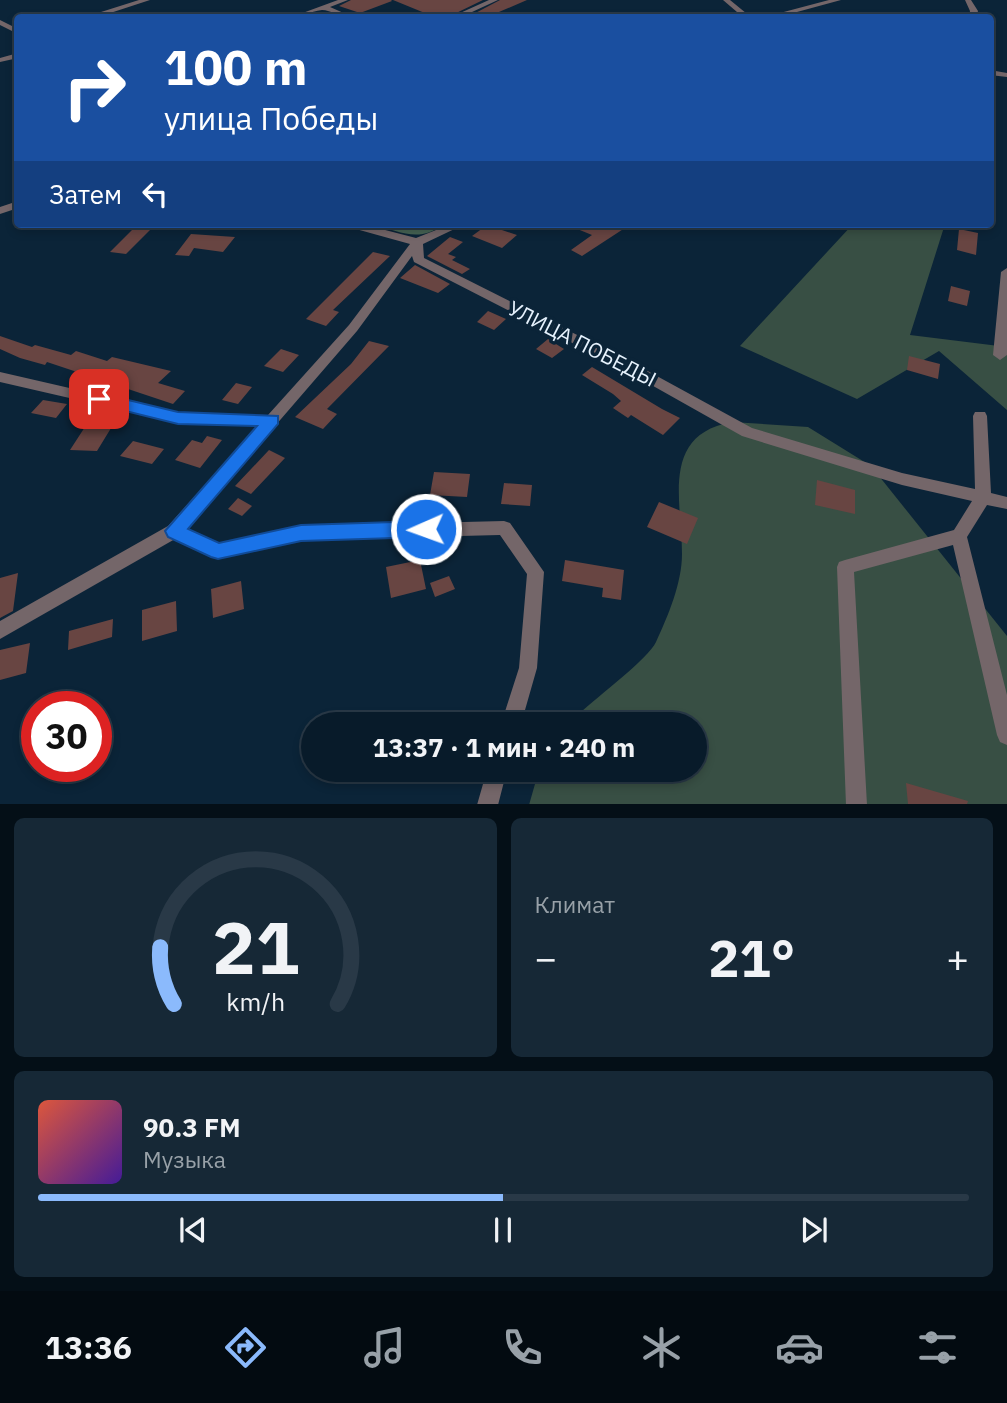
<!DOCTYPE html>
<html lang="ru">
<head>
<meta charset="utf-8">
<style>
  :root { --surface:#081b2a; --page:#162836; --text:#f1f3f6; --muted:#98a1a8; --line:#293947; --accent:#8bbafc }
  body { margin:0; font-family:"IBM Plex Sans",sans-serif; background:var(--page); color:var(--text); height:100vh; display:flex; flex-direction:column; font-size:26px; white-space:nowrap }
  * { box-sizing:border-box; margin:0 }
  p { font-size:23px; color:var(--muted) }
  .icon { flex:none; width:38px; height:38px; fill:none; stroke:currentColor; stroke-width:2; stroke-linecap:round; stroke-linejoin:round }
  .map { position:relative; height:804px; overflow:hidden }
  .drawer { display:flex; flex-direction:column; gap:14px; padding:14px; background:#040f17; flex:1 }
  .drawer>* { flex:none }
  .hud { position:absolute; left:14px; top:14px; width:980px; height:214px; border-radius:7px; box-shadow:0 4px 10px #0003,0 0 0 2px var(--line); background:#1a4fa0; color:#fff; overflow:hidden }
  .speed { position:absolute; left:21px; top:691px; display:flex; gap:14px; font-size:35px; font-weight:700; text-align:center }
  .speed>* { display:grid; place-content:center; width:91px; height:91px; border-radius:50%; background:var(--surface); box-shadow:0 4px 10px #0003,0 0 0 2px var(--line); line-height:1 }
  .speed .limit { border:10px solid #d22; background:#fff; color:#111 }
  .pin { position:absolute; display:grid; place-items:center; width:60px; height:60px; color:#fff; margin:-30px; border-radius:14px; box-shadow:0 4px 10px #0006 }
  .me { position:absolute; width:77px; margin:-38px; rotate:268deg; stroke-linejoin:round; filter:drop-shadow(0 0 5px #0008) }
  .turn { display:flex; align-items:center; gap:24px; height:147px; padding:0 35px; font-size:32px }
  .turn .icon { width:91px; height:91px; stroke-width:2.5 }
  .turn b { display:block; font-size:49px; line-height:60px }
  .then { display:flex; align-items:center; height:66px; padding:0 35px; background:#0003; gap:14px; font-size:26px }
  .big { font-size:52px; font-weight:700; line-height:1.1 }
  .drawer .widget { flex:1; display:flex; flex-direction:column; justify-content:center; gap:10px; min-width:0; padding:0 24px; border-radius:10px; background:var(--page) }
  .drawer .dial { align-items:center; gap:0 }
  .dial svg { height:182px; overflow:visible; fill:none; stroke:var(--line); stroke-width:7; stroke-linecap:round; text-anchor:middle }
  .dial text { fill:var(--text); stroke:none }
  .song { display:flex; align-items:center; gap:21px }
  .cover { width:84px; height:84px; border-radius:10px; background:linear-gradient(135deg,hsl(10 70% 55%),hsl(260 70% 35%)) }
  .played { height:7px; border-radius:4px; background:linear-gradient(90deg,var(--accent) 50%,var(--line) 50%) }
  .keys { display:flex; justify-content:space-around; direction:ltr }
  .heat { display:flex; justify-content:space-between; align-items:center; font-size:38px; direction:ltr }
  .drawer .tiles { flex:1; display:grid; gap:14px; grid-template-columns:1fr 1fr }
  .widget:last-child { grid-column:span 2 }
  .trip { position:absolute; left:301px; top:712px; width:406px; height:70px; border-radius:35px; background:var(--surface); box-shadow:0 4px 10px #0003,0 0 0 2px var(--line); font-weight:700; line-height:70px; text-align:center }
  .tabs { display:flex; height:112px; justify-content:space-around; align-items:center; background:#030b11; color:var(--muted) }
  .tabs .icon { width:49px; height:49px }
  .tabs .on { color:var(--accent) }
  .tabs b { font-size:32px; color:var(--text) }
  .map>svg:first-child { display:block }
  .green { fill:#384f44 }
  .forest { fill:#466354 }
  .building { fill:#684542 }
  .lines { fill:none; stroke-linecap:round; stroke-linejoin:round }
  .minor { fill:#746669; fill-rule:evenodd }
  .route { fill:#1a73e8; stroke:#114b97; stroke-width:2 }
  .labels { text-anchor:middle; stroke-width:7; stroke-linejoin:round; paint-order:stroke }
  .street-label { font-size:21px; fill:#e6f2fd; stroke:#0b2438 }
</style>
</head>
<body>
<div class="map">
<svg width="1007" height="805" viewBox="0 0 1007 805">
  <rect width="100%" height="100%" fill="#0b2438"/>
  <!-- green -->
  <path class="green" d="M853,224h92l-35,111 97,12v63l-68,-59 -82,48 -117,-53z
    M732,422l76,5 63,39 136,170v168l-478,1 10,-35h156v-46h-123l9,-12c16,-15 67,-53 75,-70 12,-26 26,-59 26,-88 0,-53 -22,-119 50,-132z"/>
  <!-- forest -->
  <path class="forest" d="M374,224h43l15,5 11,-5c-22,19 -44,8 -69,0z"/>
  <!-- building -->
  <path class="building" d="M351,0h40l1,1 -32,12 -21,-7z
    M393,0h90l-37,18h-9z
    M500,0h27l-42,18h-19z
    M565,224h66l-49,32 -11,-6 21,-15z
    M487,225l30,10 -15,13 -30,-12z
    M135,227l16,2 -25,25 -16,-2z
    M959,229l19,4 -2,22 -19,-5z
    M191,234l44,3 -12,15 -29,-4 -5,8 -14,-1z
    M450,237l13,5 -15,12 8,3 -4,3 18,9 -8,5 -35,-18z
    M373,252l17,4 -57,54 6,2 -13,14 -20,-7z
    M415,265l35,19 -12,9 -38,-15z
    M951,286l19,5 -3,15 -19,-5z
    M488,311l18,8 -12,11 -17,-8z
    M0,336l32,11 3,-2 36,10 5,-4 31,10 5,-4 59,14 -13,12 27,8 -12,13 -126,-42 -2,3 -25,-7 -20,-9z
    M548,339l16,10 -12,9 -16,-9z
    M369,341l20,5 -62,63 10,5 -14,15 -28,-12 56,-53z
    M281,349l18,6 -16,17 -19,-6z
    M909,356l31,8 -2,15 -31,-9z
    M592,367l70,42 18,9 -17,17 -32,-20 -3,3 -15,-10 8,-7 -8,-7 -31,-19z
    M236,383l16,4 -14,17 -16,-4z
    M43,400l24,4 -11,14 -25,-5z
    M94,413l25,2 -22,36 -27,-1z
    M207,436l15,4 -22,28 -25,-8 17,-20 10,3z
    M133,441l31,8 -12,15 -32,-8z
    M269,450l16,8 -34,36 -16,-8z
    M434,472l36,2 -3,23 -37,-2z
    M817,480l38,10v24l-40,-9z
    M504,483l28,2 -2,21 -29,-2z
    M238,498l14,8 -10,10 -14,-7z
    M659,502l39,16 -11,26 -40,-17z
    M420,560l6,29 -35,9 -5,-31z
    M565,560l59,10 -3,30 -19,-3 1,-9 -41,-7z
    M18,573l-5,38 -13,7v-40z
    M449,576l6,13 -20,8 -5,-14z
    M241,581l3,28 -31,9 -2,-29z
    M176,601l1,30 -35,10v-31z
    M113,619l-1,18 -44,13 1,-19z
    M30,643l-4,30 -26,7v-30z
    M906,783l62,18 -1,3h-59z"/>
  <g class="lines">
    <!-- minor -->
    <path class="minor" d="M139,0h11l-55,18h-13z
      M338,0h10l-18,7 25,11c-12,0 -25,-8 -33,-8 -12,1 -21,8 -33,8z
      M489,0h9l-39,18h-10z
      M723,0h7l22,18h-8z
      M829,0h12l-66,18h-14z
      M965,0h6l7,11 -2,7h-7l1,-7z
      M0,20l18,9v5l-18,-9z
      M18,53v5l-18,4v-4z
      M990,70l17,3v4l-17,-2z
      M18,201v7l-18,6v-7z
      M344,224h18l54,14 35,-14h14l-42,20 1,14 209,105 119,65 150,45 73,16 -2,-73 2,-4h10l2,4 4,77 16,4v12l-20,-4 -20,32 40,158v50l-7,-3 -3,-7 -44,-190 -99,27 13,233h-21l-9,-238 2,-5 6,-2 109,-30 18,-29 -70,-16 -160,-49 -119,-67 -209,-107 -2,-6 -55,75 -171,198 33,15 82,-18 203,-5 6,2 34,49 -7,96 -16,56h-20l18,-56 8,-94 -27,-39 -199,5 -83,18 -43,-19 -175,100v-18l168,-95 91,-101 -81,-2 -178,-41v-10l178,41 90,2 81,-90 61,-81 -65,-18z
      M1007,268v87l-7,5 -7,-5 8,-83z
      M487,770h20l-9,35h-21z"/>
  </g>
  <!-- route -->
  <path class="route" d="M99,393l79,19 100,4v8l-90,105 31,14 82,-18 125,-4 6,3 3,5 -3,6 -6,2 -125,4 -83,18 -7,-2 -43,-20 -3,-6 92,-105 -79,-2 -85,-21 -2,-4z"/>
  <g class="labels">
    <!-- street labels -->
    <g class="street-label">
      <text transform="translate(582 344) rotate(27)" y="7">УЛИЦА ПОБЕДЫ</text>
    </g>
  </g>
</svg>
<div class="speed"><div class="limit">30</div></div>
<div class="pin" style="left:99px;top:399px;background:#d93025"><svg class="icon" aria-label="arrive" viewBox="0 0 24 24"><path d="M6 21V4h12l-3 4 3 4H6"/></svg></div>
<svg class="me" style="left:426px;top:529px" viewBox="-20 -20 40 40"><circle r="17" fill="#1a73e8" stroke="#fff" stroke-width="3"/><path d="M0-11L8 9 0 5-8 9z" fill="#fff"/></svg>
<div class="trip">13:37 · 1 мин · 240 m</div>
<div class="hud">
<div class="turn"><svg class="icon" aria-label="right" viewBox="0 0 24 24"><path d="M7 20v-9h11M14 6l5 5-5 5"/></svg><div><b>100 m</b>улица Победы</div></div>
<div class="then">Затем<svg class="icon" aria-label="left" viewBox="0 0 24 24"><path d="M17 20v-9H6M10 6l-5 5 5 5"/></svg></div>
</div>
</div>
<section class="drawer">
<div class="tiles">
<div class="widget dial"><svg viewBox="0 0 100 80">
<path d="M14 69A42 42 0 1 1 86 69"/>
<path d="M14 69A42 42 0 0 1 8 44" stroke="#8bbafc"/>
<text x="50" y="56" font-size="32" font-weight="700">21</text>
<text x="50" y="72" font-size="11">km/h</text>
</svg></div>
<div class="widget"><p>Климат</p>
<div class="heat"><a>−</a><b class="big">21°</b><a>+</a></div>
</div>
<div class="widget">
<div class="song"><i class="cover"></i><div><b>90.3 FM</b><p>Музыка</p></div></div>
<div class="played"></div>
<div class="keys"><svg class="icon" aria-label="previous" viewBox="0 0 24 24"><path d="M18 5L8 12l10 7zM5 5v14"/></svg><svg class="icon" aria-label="pause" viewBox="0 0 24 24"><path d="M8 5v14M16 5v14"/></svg><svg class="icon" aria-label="next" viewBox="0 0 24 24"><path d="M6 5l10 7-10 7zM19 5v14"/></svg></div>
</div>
</div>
</section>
<nav class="tabs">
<b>13:36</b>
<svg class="icon on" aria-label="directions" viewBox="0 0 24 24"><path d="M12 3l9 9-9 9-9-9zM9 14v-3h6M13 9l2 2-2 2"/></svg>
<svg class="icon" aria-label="music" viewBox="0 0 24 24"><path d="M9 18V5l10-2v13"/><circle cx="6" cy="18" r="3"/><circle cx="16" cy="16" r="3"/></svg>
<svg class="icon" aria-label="phone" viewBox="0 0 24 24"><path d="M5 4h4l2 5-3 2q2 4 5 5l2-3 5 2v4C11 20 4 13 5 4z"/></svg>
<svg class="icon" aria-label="climate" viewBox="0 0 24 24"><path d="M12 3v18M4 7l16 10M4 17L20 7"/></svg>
<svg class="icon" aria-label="car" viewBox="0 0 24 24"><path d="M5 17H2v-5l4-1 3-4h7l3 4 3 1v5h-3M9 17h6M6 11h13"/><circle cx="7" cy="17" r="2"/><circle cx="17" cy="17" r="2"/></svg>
<svg class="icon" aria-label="filters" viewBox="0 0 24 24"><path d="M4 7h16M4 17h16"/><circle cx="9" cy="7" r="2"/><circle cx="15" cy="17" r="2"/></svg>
</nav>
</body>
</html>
